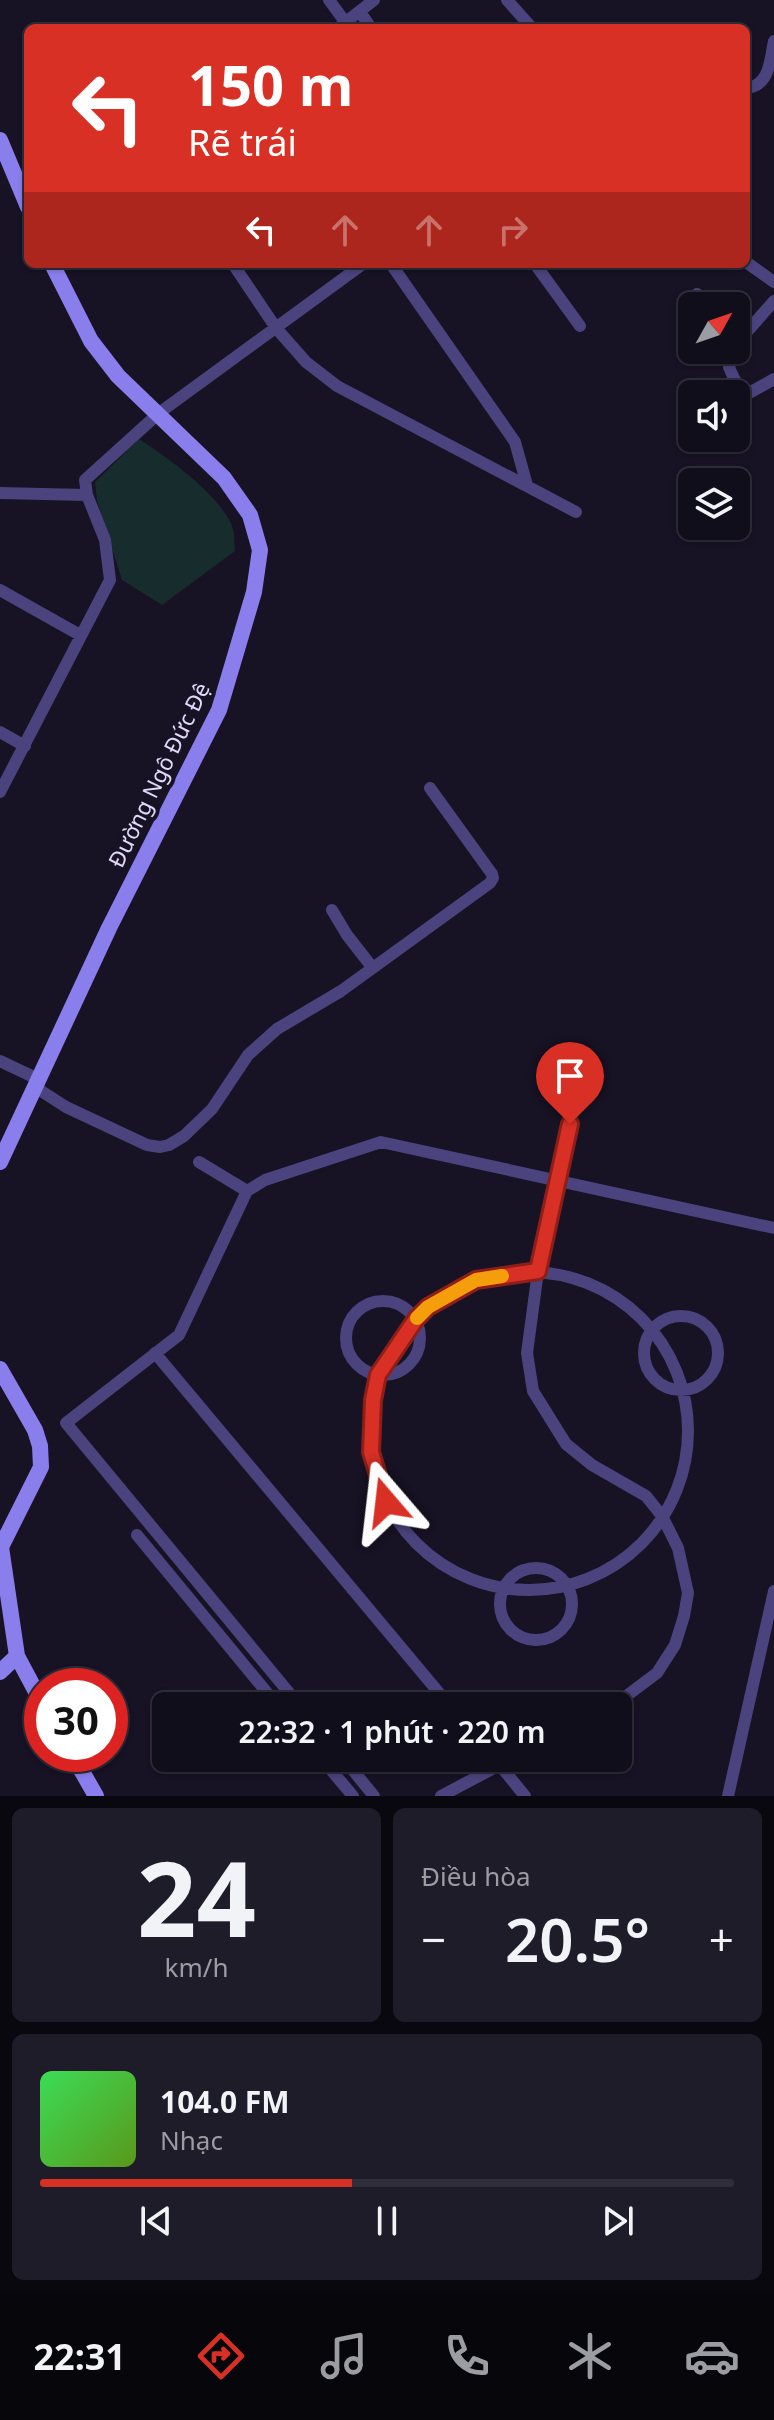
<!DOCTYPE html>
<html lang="vi">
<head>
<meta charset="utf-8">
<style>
  :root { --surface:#110e1b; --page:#1e1c28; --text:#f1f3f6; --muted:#9c9ca3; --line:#302e3a; --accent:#d93025 }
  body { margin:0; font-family:"Noto Sans",sans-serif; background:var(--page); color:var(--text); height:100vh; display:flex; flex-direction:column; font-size:30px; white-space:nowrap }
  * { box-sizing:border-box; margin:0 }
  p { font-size:26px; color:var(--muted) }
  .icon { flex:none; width:44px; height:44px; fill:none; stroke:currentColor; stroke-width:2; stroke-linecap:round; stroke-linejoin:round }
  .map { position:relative; height:1796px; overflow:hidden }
  .side { display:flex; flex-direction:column; gap:12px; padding:12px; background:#09080f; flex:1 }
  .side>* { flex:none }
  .guide { position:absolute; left:24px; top:24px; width:726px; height:244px; border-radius:12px; box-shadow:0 2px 6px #0004,0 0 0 2px var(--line); background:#d93025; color:#fff; overflow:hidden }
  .needle { width:52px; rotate:50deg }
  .fabs { position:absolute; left:678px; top:292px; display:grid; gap:16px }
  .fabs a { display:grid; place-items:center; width:72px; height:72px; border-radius:12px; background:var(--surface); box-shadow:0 2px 6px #0004,0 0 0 2px var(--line); font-size:40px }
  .speed { position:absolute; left:24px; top:1668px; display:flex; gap:16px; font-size:40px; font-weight:700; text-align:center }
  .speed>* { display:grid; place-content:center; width:104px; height:104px; border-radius:50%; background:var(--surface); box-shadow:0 2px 6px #0004,0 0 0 2px var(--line); line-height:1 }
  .speed .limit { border:12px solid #d22; background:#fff; color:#111 }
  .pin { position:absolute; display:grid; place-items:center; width:68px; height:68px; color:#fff; margin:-82px -34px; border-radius:50% 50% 50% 0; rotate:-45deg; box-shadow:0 0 8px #0007 }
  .pin .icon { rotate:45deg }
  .me { position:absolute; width:88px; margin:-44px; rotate:343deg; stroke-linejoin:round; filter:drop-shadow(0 0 6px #0008) }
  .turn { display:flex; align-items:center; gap:28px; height:168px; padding:0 32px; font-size:36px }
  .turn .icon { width:104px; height:104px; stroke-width:2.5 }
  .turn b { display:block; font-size:56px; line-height:68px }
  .lanes { display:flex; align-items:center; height:76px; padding:0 32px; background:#0003; justify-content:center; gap:40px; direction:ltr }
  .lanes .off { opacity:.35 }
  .big { font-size:60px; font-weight:600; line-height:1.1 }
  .side .widget { flex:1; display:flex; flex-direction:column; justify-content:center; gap:12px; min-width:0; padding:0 28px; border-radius:12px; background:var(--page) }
  .side .dial { align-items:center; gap:0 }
  .dial b { font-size:104px; line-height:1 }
  .song { display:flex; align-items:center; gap:24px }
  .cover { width:96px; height:96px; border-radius:12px; background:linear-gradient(135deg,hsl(130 70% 55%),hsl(90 70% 35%)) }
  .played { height:8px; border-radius:4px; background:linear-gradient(90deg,var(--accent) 45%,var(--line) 45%) }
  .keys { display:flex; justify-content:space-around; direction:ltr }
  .heat { display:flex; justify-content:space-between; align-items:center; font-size:44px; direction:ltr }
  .side .tiles { flex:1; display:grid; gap:12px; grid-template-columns:1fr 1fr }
  .widget:last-child { grid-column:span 2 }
  .trip { position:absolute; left:152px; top:1692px; width:480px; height:80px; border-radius:12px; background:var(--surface); box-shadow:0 2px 6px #0004,0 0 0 2px var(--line); font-weight:600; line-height:80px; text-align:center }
  .tab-bar { display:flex; height:128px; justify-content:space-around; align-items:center; background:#07060b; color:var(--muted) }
  .tab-bar .icon { width:56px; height:56px }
  .tab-bar .on { color:var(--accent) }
  .tab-bar b { font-size:36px; color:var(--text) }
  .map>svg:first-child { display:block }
  .green { fill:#162c2d }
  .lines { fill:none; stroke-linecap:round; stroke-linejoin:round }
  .street { stroke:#4b437d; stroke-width:12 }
  .secondary { stroke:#8a7eed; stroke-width:16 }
  .route-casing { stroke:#8d1f18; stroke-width:20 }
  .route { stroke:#d93025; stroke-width:14 }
  .slow { stroke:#f59e0b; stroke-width:14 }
  .labels { text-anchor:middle; stroke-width:8; stroke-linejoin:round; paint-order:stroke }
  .street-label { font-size:22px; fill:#e1dafa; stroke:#171224 }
</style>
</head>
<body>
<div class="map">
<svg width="774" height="1796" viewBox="0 0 774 1796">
  <rect width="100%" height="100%" fill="#171224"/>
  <!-- green -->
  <path class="green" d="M139,439c28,18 81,56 93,87 3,7 2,18 3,25l-73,54 -40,-25 -25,-79 -2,-19z"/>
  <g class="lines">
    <!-- street -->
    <path class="street" d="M329,0l17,23
      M507,0l25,28
      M360,12l11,16
      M338,28l36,-28
      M746,88c24,-2 24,-28 28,-47
      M746,262l28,20
      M233,264l43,64 30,34 31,24 239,126
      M391,264l124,178 12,43
      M535,264l45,62
      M692,310l-1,-3 6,-13
      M736,348l8,-13 30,-34
      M734,350l-5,17c5,12 8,21 22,25l23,-13
      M699,386l4,8
      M0,493l87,2
      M0,590l80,45
      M0,732l25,14
      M0,792l110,-212 -5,-40 -18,-45 -2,-15 74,-67 204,-149
      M332,910l15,25 25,32
      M0,1061l38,18
      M35,1087l31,20 81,38 13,2 9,-2 15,-9 28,-27 36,-54 29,-26 64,-38 149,-108 3,-5 -1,-4 -62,-86
      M570,1124l-32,147 -11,82 6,38 33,53 26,21 54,31 16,20 16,32 10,45 -4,23 -9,29 -18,28 -44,33
      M199,1162l48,29
      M370 1431a159 159 0 1 1 318 0a159 159 0 1 1-318 0Z
      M346 1338a37 37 0 1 1 74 0a37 37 0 1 1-74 0Z
      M644 1353a37 37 0 1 1 74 0a37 37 0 1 1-74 0Z
      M155,1353l295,353
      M137,1535l141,171
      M500 1604a36 36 0 1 1 72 0a36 36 0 1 1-72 0Z
      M300,1706l-234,-283 113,-88 68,-144 18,-11 116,-38 393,86
      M321,1758l32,38
      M343,1758l31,38
      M494,1758l31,38
      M441,1796l72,-38
      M728,1796l46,-205"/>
    <!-- secondary -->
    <path class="secondary" d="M0,140l28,67
      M0,1162l109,-234 110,-218 35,-118 6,-42 -10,-35 -26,-37 -106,-102 -27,-35 -39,-77
      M0,1369l35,61 5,16 1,21 -40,80 16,109 25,47
      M0,1672l17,-16
      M72,1754l24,42"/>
  </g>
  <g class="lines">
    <defs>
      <path id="route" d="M386,1502l-15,-50 2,-52 5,-25 38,-56 12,-12 48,-27 62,-9 32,-147"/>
    </defs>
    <!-- route casing -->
    <use href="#route" class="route-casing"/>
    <!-- route -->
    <use href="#route" class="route"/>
    <!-- slow -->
    <path class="slow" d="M417,1318l11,-11 48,-27 26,-4"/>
  </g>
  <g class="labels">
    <!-- street labels -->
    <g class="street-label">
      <text transform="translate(159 775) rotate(-64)" y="8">Đường Ngô Đức Đệ</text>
    </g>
  </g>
</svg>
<div class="fabs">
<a><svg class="needle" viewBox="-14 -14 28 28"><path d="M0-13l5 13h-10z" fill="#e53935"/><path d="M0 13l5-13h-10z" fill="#9c9ca3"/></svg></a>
<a><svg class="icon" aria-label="sound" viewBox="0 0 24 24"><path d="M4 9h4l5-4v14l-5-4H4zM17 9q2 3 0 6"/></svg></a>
<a><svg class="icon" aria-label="layers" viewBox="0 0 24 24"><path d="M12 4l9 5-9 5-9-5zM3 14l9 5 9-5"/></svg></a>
</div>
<div class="speed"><div class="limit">30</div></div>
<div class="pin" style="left:570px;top:1124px;background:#d93025"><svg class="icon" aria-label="arrive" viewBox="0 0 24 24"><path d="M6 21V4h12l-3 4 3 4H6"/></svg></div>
<svg class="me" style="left:386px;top:1502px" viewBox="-20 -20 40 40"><path d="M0-17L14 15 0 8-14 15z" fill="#d93025" stroke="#fff" stroke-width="4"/></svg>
<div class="trip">22:32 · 1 phút · 220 m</div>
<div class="guide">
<div class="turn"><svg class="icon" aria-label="left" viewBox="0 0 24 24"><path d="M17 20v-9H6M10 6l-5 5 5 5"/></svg><div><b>150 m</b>Rẽ trái</div></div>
<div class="lanes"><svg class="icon" aria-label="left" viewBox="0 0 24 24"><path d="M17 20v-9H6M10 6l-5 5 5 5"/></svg><svg class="icon off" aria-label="ahead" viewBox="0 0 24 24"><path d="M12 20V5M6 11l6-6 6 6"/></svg><svg class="icon off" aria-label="ahead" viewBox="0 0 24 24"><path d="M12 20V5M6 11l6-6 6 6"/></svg><svg class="icon off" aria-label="right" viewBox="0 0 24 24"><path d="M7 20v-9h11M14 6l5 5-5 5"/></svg></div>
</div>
</div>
<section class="side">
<div class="tiles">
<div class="widget dial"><b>24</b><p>km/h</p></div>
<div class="widget"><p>Điều hòa</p>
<div class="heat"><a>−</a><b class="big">20.5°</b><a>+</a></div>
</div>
<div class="widget">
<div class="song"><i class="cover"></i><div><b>104.0 FM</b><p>Nhạc</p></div></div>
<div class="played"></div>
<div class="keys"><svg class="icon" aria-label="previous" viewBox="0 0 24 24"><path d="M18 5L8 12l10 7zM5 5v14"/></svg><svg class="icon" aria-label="pause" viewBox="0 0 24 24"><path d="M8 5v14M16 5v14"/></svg><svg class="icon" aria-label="next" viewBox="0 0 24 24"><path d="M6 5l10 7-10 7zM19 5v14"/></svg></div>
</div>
</div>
</section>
<nav class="tab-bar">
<b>22:31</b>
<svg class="icon on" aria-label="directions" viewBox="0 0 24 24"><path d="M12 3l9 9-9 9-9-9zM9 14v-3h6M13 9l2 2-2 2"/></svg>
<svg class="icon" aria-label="music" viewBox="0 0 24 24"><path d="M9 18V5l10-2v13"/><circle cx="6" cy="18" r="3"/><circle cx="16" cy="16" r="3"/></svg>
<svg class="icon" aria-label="phone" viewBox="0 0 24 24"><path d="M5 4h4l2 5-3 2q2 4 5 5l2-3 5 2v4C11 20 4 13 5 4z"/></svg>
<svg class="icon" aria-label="climate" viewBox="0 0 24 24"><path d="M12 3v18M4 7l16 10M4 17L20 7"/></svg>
<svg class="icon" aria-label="car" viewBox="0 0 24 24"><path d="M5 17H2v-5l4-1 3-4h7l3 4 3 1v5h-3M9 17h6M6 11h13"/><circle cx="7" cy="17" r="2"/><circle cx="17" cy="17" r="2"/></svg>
</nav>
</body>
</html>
